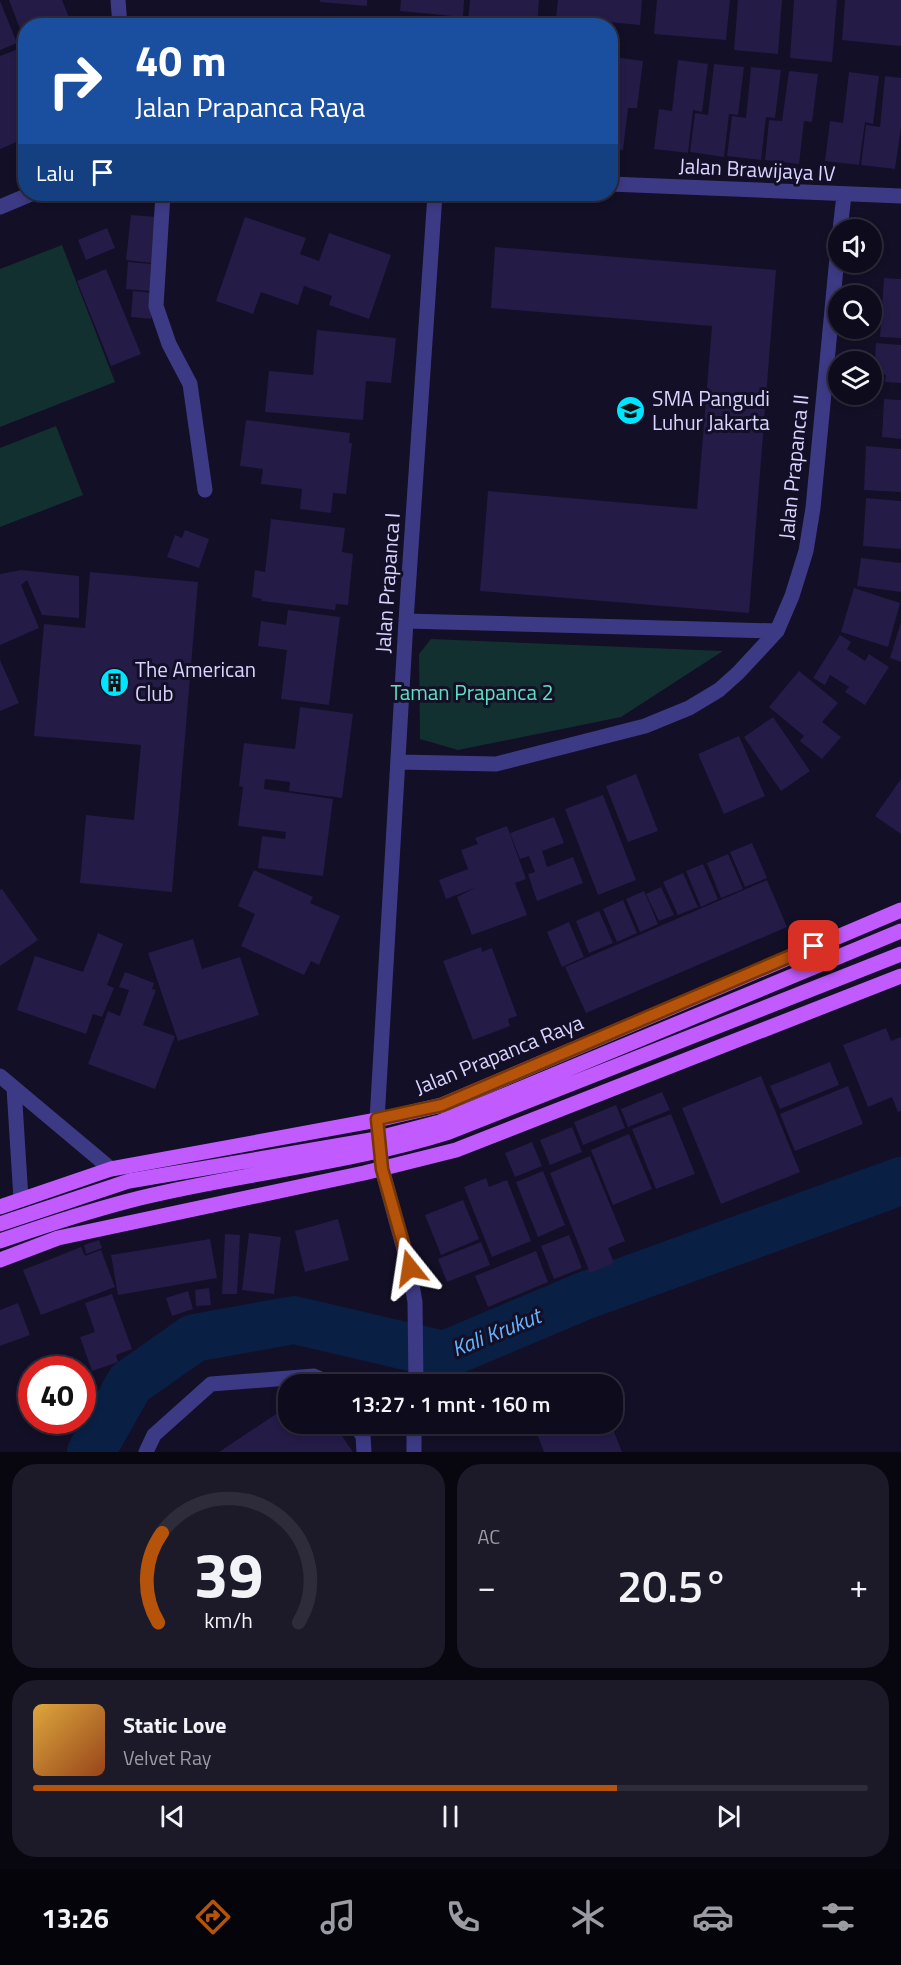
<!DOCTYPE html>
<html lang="id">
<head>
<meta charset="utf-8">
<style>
  :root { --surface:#0e0b1c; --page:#1c1929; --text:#f1f3f6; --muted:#9b9ba3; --line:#2e2b3b; --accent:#b45309 }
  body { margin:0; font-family:"Titillium Web",sans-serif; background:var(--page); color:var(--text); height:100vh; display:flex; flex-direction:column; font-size:22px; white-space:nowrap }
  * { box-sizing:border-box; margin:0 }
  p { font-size:20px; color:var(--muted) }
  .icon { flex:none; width:33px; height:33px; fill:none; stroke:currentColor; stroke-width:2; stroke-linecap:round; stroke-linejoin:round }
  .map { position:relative; height:1452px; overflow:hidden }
  .sheet { display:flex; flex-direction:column; gap:12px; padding:12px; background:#08060f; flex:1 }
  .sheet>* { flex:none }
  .banner { position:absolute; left:18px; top:18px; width:600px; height:183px; border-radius:24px; box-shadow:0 3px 9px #0003,0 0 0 2px var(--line); background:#1a4fa0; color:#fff; overflow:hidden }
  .tools { position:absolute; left:828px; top:219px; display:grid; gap:12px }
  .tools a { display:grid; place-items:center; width:54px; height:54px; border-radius:50%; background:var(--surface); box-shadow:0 3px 9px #0003,0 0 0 2px var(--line); font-size:30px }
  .speed { position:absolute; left:18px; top:1356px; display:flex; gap:12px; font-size:30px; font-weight:700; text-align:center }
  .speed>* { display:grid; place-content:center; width:78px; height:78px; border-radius:50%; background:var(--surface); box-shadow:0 3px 9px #0003,0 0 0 2px var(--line); line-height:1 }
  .speed .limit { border:9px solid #d22; background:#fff; color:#111 }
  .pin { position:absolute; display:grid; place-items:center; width:51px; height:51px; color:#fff; margin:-26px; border-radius:12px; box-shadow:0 3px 9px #0006 }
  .me { position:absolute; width:66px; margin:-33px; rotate:345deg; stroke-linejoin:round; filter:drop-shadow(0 0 4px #0008) }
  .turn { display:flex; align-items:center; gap:21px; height:126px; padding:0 18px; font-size:27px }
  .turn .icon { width:78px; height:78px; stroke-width:2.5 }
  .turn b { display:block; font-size:42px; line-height:51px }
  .then { display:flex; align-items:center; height:57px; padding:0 18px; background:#0003; gap:12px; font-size:22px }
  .big { font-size:45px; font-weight:600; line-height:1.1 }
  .sheet .widget { flex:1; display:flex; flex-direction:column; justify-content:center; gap:9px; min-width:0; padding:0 21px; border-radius:24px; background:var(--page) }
  .sheet .dial { align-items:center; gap:0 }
  .dial svg { height:156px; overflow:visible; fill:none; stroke:var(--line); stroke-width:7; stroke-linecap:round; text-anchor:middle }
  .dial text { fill:var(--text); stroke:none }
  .song { display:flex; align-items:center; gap:18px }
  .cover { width:72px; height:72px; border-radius:9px; background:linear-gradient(135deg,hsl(40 70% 55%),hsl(20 70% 35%)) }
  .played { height:6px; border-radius:3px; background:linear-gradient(90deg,var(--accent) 70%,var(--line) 70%) }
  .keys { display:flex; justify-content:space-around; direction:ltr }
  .heat { display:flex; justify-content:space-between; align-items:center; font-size:33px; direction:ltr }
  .sheet .tiles { flex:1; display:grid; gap:12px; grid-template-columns:1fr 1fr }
  .widget:last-child { grid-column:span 2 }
  .trip { position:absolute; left:278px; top:1374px; width:345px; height:60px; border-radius:24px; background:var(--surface); box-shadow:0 3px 9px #0003,0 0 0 2px var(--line); font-weight:600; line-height:60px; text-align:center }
  .menu { display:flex; height:96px; justify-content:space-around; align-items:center; background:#06040b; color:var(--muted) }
  .menu .icon { width:42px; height:42px }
  .menu .selected { color:var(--accent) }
  .menu b { font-size:27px; color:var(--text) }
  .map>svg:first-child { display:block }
  .green { fill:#12302f }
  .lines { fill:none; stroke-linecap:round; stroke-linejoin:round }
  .river { stroke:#0a1f44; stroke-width:48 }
  .building { fill:#241b47 }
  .minor { stroke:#3d3a85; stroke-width:15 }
  .major { stroke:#c25bff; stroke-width:15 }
  .major-bridge { stroke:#c25bff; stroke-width:15 }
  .route-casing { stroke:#753606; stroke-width:15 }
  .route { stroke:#b45309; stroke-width:10 }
  .labels { text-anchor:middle; stroke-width:6; stroke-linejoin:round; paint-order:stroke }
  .street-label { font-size:21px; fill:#d9d4ff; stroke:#130f26 }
  .poi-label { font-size:21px; fill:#d9d4ff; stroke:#130f26; text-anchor:start }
  .park-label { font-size:21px; fill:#5fe0c0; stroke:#130f26 }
  .water-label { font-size:22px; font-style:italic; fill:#62b6ff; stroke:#130f26 }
</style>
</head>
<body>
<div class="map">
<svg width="901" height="1452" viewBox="0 0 901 1452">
  <rect width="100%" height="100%" fill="#130f26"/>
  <!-- green -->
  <path class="green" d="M62,245l53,137 -115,45v-158z
    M56,426l27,69 -83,32v-79z
    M431,639l292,12 -102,66 -163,33 -38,-11 -1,-85z"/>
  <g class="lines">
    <!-- river -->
    <path class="river" d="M91,1452l39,-69 64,-45 100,-18 150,35 140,-59 317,-115"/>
  </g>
  <!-- building -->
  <path class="building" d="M9,0h53l8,20 -14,6h-30l-1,16z
    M320,0h47v6l-47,-4z
    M401,0h63l-1,17 -63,-6z
    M470,0h69l-2,26 -69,-4z
    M558,0h84l-2,25 -84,-8z
    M657,0h73l-4,40 -72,-6z
    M738,0h44l-4,54 -44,-4z
    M794,0h43l-5,62 -42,-4z
    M845,0h56v46l-59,-6z
    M0,1l17,42 -17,7z
    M26,46v92l-26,11v-93z
    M613,57l30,4 -6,47h-9l-5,42 -13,-1v-69z
    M678,60l30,4 -6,48 -9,-2 -5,43 -34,-4 5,-40 13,2z
    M714,64l30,3 -6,48 -9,-1 -5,43 -34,-5 5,-39 13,2z
    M751,67l30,3 -6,48 -9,-1 -5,43 -34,-4 5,-40 14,2z
    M789,71l29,3 -6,48 -8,-1 -5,43 -34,-4 4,-40 13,1z
    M849,72l30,4 -6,48 -8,-2 -6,43 -34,-4 5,-40 13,2z
    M885,76l16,2v49l-6,42 -34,-4 5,-40 14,2z
    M131,215l26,2 -5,46 -26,-3z
    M245,217l61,21 -6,16 19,7 10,-28 62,22 -22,64 -40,-14 3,-9 -28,-10 -6,19 -37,-13 -8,22 -37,-13z
    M107,228l8,20 -29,12 -8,-20z
    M495,247l281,23 -27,343 -269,-22 8,-100 209,18 15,-183 -221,-18z
    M128,262l24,2 -1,27 -25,-2z
    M106,269l35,85 -30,12 -34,-85z
    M884,278l17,1v59l-21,-1z
    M133,291l20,2 -2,26 -20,-2z
    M317,330l79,8 -5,45 -25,-2 -3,39 -98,-8 4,-41 44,4z
    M876,343l25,2v38l-16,-1 1,-7 -12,-1z
    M884,399l17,1v39l-19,-2z
    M246,420l104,13 -1,10h3l-6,51 -13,-1 -2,20 -31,-4 2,-20 -41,-5 2,-15 -23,-3z
    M866,446l35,3v43l-37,-2z
    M866,498l35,3v48l-38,-3z
    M271,519l74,9 -3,24 11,2 -5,51 -12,-1 -1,6 -74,-9 1,-2 -10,-2 3,-27 10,2z
    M185,530l24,9 -10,29 -32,-11 8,-22 7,3z
    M861,558l40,5v29l-44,-6z
    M21,570l58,6v42l-37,-3 -15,-35 -6,5 18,43 -39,17v-71z
    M90,572l108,10 -26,310 -92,-9 6,-68 48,5 7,-75 -107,-9 10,-112 41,4z
    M854,588l46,15 -12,44 -47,-15z
    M288,610l52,7 -11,88 -48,-6 6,-49 -29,-4 3,-25 25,4z
    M901,622v40l-11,-4z
    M840,635l11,7 -4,7 18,12 4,-7 20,13 -24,38 -20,-13 4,-5 -19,-12 -5,10 -12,-7z
    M0,660l19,43 -19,8z
    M799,671l39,32 -16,19 19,15 -19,22 -22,-18 4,-5 -35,-29z
    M300,707l53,7 -11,84 -53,-7 1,-9 -25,-3 -1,10 69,10 -10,77 -65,-8 4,-32 23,3 1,-7 -48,-6 5,-39 -4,-1 5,-43 51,6z
    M773,717l37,54 -29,20 -37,-54z
    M739,736l26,60 -41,18 -26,-60z
    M636,774l22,57 -30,11 -22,-56z
    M901,779v55l-26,-18z
    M603,795l33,85 -38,15 -33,-86z
    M554,817l10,26 -22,8 5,16 26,-10 10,26 -46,18 -9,-27 7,-2 -6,-16 -9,3 -10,-26z
    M507,826l19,53 -11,4 12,32 -55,20 -15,-38 18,-9 -29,11 -7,-19 29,-11 -7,-19 17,-6 -3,-6z
    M752,843l15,35 -22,9 -15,-35z
    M728,854l15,35 -22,9 -14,-35z
    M703,864l15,35 -17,8 -15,-36z
    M254,870l59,27 -3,6 30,13 -21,49 -8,-4 -7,14 -63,-29 14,-32 -17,-8z
    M683,873l15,34 -20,8 -15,-33z
    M767,880l20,47 -201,86 -21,-46z
    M661,887l13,28 -15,6 -13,-27z
    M2,889l36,51 -38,26v-76z
    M644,891l14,33 -18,8 -14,-33z
    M623,900l14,33 -20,9 -14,-33z
    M599,911l14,32 -24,10 -13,-32z
    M569,922l15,35 -22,10 -15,-35z
    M98,933l25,11 -16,41 7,3 -12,29 -9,-3 -7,20 -69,-24 18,-54 48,16z
    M193,939l9,30 38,-12 19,58 -81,26 -30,-88z
    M481,947l1,5 10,-4 25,68 -9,3 2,7 -37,14 -30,-79z
    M125,972l29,11 -2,6 4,1 -13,35 32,11 -20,53 -67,-25 20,-53 12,5 9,-26 -10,-3z
    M886,1028l5,13 10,-4v74l-3,1 -6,-15 -24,10 -25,-62z
    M830,1062l9,23 -59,24 -10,-23z
    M761,1076l39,96 -79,32 -39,-96z
    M848,1086l15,38 -68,27 -15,-37z
    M662,1092l8,18 -42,17 -7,-18z
    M616,1105l9,23 -42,17 -9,-23z
    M671,1114l24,60 -39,15 -24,-60z
    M572,1127l10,25 -32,13 -10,-25z
    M629,1134l23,55 -39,16 -22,-55z
    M532,1142l10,24 -27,11 -10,-24z
    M590,1156l35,85 -17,7 6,15 -24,10 -40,-100z
    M543,1171l22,54 -27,12 -22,-55z
    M486,1178l3,9 18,-7 24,61 -39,16 -28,-70z
    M463,1200l16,39 -38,16 -16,-40z
    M338,1219l11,41 -44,12 -10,-41z
    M249,1233l32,4 -7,57 -32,-4z
    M225,1234l15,1 -3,59h-15z
    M569,1235l13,33 -28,11 -13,-33z
    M210,1239l7,39 -99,17 -7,-40z
    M99,1240l3,8 -16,6 -2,-9z
    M481,1242l9,23 -43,17 -9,-23z
    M81,1247l4,9 16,-6 14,37 -74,28 -18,-45z
    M536,1251l12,31 -60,25 -13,-31z
    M209,1288l2,17 -15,1 -1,-16z
    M188,1291l5,18 -21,7 -6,-18z
    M112,1294l20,55 -16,6 2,7 -26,9 -12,-34 15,-5 -10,-29z
    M18,1303l12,32 -30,11v-36z
    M288,1406v18h46l19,28h-134z
    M551,1424h60l11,28h-78l-8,-21z"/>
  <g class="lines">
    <!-- minor -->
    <path class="minor" d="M118,0l2,26
      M610,184l291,12
      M163,194l-7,112 13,38 21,40 15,106
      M0,207l31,-13
      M840,230l4,-35
      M406,621l371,10
      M399,762l97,2 149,-38 44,-18 30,-18 19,-17 39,-42 15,-35 14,-45 7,-43 25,-261
      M0,1076l111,93
      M14,1088l7,111
      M416,1384l-1,-82 -6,-34 -27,-99 -5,-49 29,-499 29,-427
      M355,1424l8,12 1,16
      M146,1452l8,-17 57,-51 103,-8 18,8
      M414,1452v-28"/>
    <!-- major -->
    <path class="major" d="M0,1207l111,-38 266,-49 65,-15 459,-195
      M0,1260l58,-22 306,-65 92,-23 445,-174"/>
    <!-- major-bridge -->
    <path class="major-bridge" d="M0,1224l129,-43 242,-41 69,-18 461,-191
      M0,1241c46,-16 92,-31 140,-43 102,-25 208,-34 309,-66l452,-178"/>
  </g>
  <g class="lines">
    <defs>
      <path id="route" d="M410,1268l-28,-99 -5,-50 65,-14 372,-159"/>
    </defs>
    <!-- route casing -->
    <use href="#route" class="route-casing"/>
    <!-- route -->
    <use href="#route" class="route"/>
  </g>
  <!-- icons -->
  <defs>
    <symbol id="school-disc" viewBox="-11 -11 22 22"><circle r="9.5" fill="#00e5ff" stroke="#130f26"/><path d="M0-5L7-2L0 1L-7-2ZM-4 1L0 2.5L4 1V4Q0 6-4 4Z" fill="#111"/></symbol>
    <symbol id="building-disc" viewBox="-11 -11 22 22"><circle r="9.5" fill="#00e5ff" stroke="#130f26"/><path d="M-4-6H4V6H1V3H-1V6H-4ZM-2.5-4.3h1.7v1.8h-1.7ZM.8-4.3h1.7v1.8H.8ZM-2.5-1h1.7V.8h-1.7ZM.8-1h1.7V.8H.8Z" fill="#111"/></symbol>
  </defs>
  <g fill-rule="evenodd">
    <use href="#school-disc" x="614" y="394" width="33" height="33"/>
    <use href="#building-disc" x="98" y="666" width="33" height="33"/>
  </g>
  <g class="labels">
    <!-- street labels -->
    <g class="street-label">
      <text transform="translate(757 170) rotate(3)" y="7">Jalan Brawijaya IV</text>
      <text transform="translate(794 467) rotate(-84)" y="7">Jalan Prapanca II</text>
      <text transform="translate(388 583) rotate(-86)" y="7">Jalan Prapanca I</text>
      <text transform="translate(499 1055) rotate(-22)" y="7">Jalan Prapanca Raya</text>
    </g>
    <!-- poi labels -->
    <g class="poi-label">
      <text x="652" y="406">SMA Pangudi<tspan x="652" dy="24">Luhur Jakarta</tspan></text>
      <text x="135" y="677">The American<tspan x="135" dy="24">Club</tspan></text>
    </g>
    <!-- park labels -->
    <g class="park-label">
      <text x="472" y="700">Taman Prapanca 2</text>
    </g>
    <!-- water labels -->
    <g class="water-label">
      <text transform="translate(496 1332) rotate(-22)" y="8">Kali Krukut</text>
    </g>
  </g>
</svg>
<div class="tools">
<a><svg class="icon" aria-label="sound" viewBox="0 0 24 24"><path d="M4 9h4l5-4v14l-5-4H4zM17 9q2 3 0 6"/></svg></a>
<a><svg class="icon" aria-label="search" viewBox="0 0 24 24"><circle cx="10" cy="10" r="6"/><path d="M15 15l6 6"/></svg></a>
<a><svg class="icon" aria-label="layers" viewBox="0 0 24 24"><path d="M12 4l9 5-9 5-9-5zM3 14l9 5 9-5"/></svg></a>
</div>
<div class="speed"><div class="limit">40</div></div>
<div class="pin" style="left:814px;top:946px;background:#d93025"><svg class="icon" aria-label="arrive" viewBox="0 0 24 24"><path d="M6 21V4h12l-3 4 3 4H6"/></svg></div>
<svg class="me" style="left:410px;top:1268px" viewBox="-20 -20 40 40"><path d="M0-17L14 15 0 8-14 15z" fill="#b45309" stroke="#fff" stroke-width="4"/></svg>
<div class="trip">13:27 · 1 mnt · 160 m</div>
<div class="banner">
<div class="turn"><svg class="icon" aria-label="right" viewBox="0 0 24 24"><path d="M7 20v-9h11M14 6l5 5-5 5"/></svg><div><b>40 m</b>Jalan Prapanca Raya</div></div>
<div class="then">Lalu<svg class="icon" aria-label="arrive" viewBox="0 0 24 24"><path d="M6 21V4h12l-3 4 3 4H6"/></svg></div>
</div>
</div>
<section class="sheet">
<div class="tiles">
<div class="widget dial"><svg viewBox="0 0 100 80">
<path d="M14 69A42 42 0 1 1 86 69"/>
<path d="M14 69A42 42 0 0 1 16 23" stroke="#b45309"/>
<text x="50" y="56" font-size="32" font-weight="700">39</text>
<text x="50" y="72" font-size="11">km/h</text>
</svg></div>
<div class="widget"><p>AC</p>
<div class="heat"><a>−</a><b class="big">20.5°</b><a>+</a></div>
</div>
<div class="widget">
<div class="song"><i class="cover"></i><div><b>Static Love</b><p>Velvet Ray</p></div></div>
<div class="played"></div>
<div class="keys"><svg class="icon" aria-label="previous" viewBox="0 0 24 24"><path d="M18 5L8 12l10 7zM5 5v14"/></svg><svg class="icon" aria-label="pause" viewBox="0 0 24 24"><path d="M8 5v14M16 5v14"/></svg><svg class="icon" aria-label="next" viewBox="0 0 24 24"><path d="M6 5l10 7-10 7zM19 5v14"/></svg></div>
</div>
</div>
</section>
<nav class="menu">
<b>13:26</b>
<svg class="icon selected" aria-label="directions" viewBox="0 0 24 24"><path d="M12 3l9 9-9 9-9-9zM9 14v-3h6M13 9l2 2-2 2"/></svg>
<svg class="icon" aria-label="music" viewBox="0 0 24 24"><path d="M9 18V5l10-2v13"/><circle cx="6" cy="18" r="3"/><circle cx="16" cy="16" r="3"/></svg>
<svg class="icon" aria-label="phone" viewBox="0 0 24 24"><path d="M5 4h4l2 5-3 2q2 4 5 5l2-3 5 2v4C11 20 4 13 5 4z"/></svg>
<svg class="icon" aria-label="climate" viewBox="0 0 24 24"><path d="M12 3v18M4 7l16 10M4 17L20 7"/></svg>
<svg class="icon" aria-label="car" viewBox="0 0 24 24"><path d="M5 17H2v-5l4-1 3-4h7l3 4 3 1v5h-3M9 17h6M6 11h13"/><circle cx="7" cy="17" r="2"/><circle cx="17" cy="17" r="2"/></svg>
<svg class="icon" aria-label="filters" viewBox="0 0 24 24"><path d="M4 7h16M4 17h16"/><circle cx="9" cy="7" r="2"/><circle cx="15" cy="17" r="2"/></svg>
</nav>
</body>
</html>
